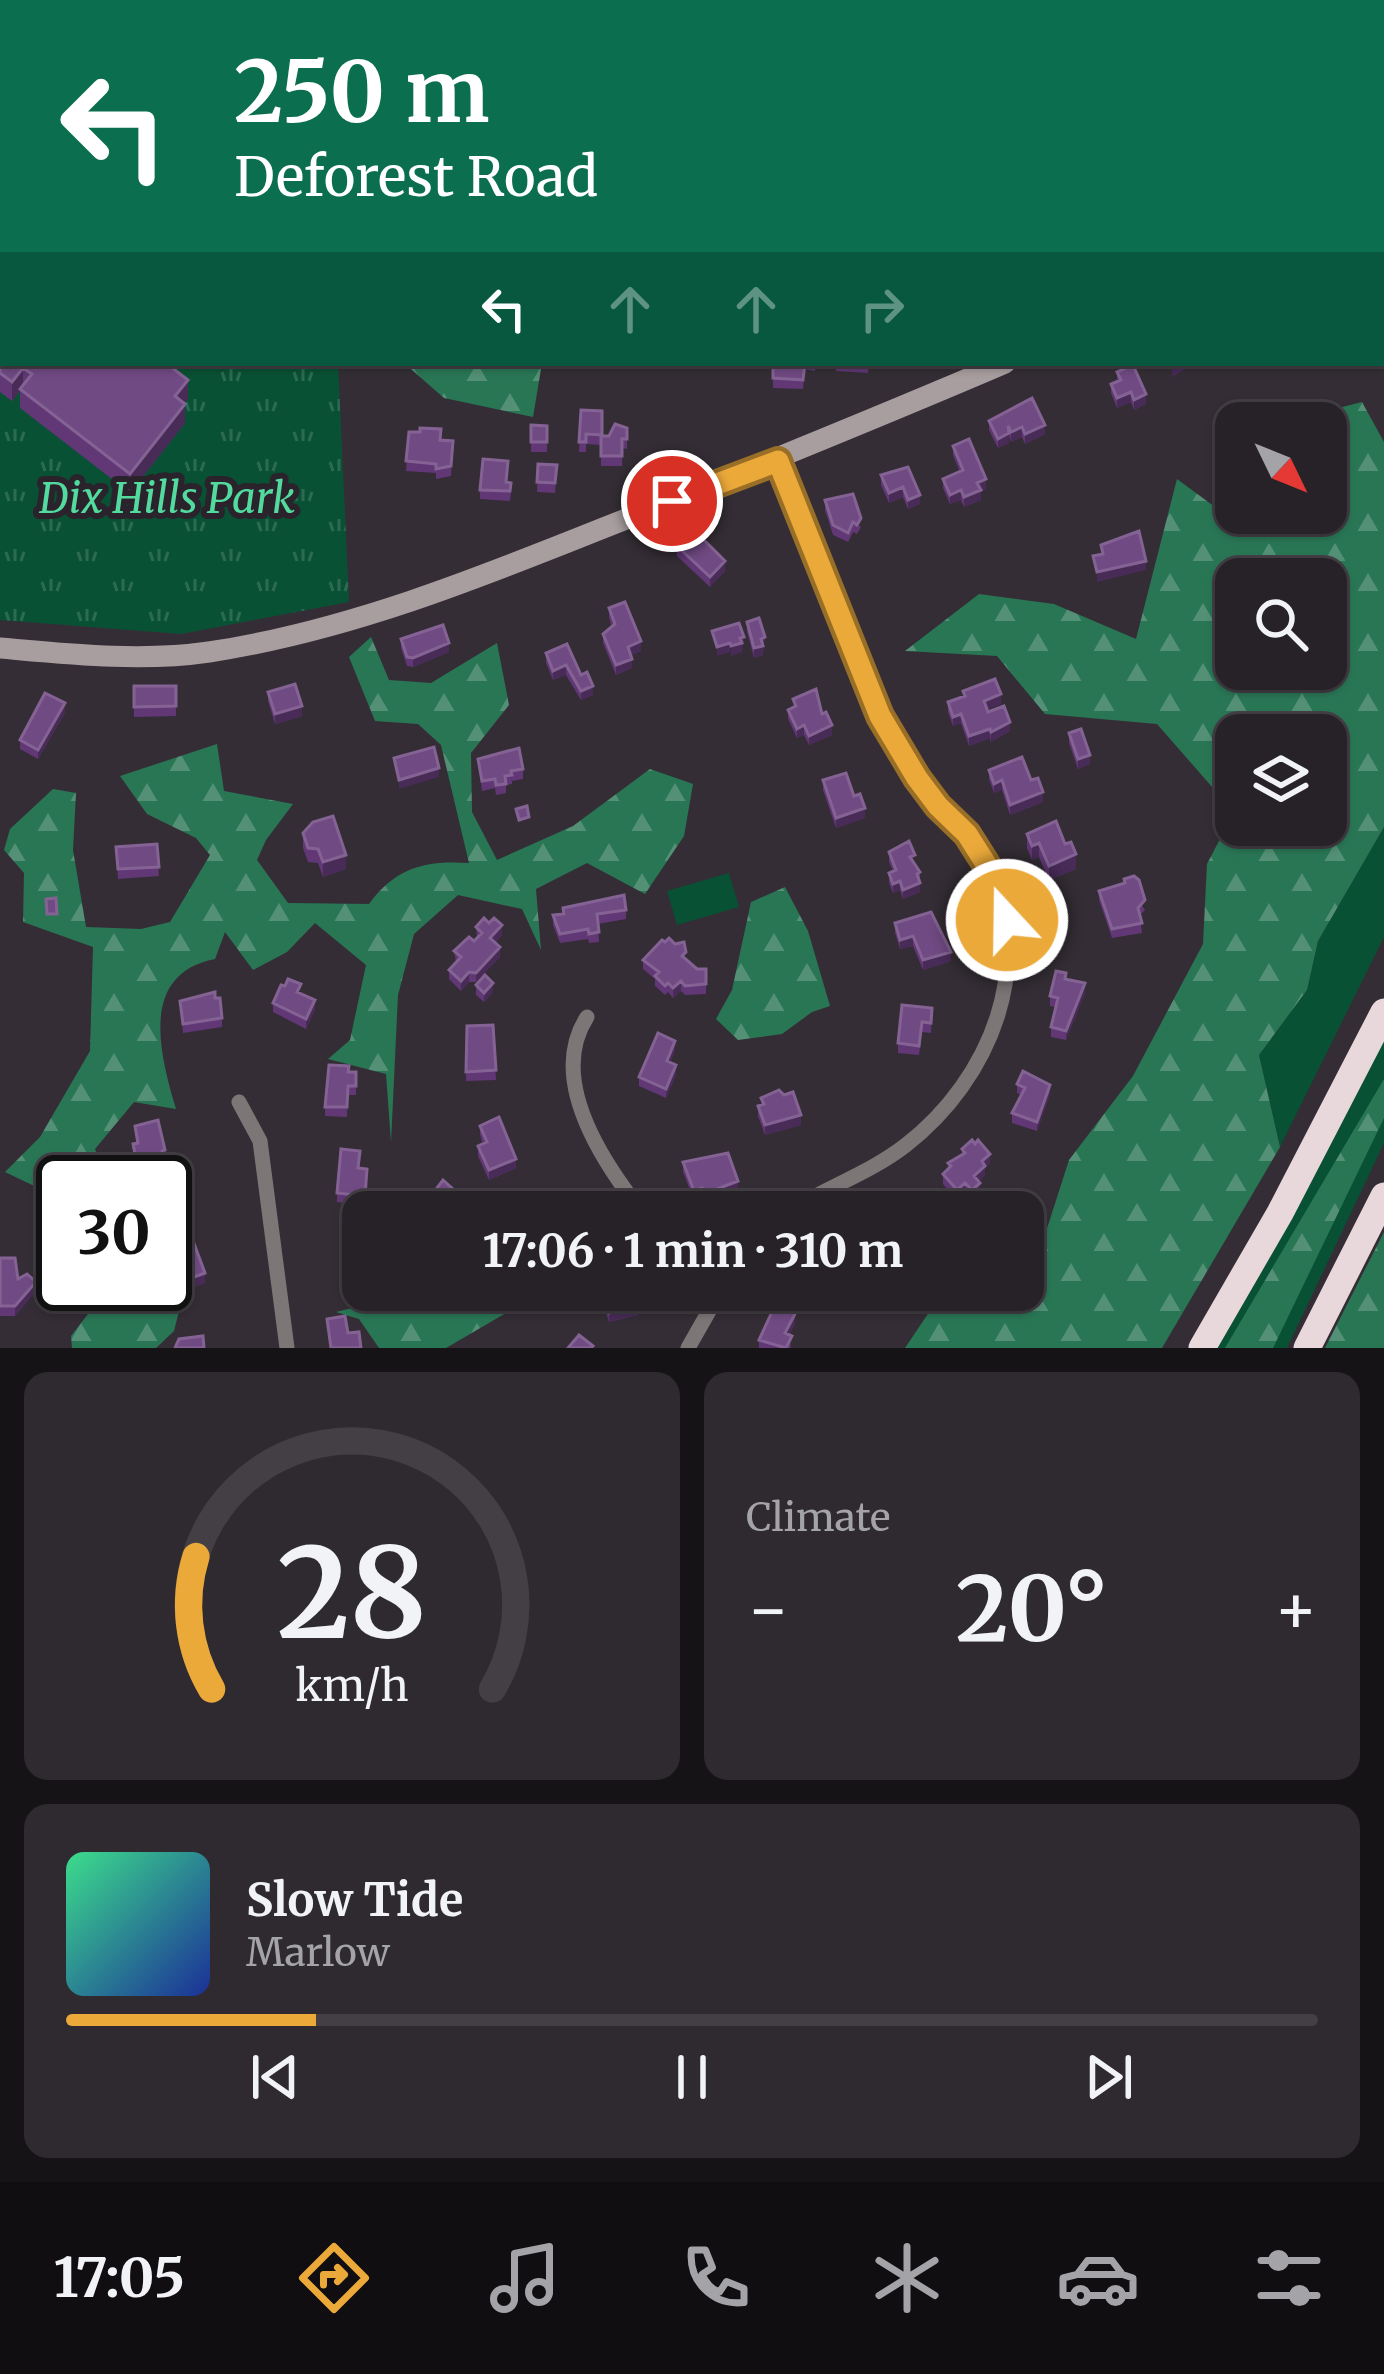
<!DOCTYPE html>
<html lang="en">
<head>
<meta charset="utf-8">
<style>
  :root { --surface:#272228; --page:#2f2a30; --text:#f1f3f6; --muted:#a4a4a8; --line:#433f45; --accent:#eba93a }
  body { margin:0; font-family:Merriweather,serif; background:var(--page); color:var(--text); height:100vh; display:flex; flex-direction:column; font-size:45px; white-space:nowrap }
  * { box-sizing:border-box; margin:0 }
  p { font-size:39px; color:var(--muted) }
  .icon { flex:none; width:66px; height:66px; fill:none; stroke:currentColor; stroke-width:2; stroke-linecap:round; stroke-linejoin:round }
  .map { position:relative; height:1348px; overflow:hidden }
  .sheet { display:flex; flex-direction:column; gap:24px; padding:24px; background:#151316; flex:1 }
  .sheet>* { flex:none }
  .top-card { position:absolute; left:0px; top:0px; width:1386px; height:366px; box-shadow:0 3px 9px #0004,0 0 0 3px var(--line); background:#0b6e4f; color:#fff; overflow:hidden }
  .needle { width:78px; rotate:133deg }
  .buttons { position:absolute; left:1215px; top:402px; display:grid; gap:24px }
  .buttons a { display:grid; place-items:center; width:132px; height:132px; border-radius:24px; background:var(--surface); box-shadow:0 3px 9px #0004,0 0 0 3px var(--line); font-size:60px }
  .speed { position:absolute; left:36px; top:1155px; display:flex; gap:24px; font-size:60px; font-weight:700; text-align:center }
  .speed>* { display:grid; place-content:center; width:156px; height:156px; border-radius:50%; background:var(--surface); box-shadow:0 3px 9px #0004,0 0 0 3px var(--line); line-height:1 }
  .speed .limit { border:6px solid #111; border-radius:18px; background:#fff; color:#111 }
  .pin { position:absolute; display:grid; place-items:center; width:102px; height:102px; color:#fff; margin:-51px; border:6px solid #fff; border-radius:50%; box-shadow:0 3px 12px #0007 }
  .me { position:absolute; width:132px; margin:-66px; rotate:339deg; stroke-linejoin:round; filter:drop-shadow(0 0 9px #0008) }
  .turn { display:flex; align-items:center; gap:42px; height:252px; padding:0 36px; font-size:54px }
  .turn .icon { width:156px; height:156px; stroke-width:2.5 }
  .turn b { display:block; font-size:84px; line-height:102px }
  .lanes { display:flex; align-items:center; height:114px; padding:0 36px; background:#0003; justify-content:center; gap:60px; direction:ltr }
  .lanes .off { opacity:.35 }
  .big { font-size:90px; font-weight:700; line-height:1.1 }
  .sheet .widget { flex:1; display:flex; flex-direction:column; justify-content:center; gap:18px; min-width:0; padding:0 42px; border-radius:24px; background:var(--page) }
  .sheet .dial { align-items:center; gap:0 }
  .dial svg { height:312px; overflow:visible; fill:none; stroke:var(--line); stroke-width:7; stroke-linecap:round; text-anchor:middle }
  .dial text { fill:var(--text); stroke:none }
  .song { display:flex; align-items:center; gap:36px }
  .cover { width:144px; height:144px; border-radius:18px; background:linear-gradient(135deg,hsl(150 70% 55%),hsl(230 70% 35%)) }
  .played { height:12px; border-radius:6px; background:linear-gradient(90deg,var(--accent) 20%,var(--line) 20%) }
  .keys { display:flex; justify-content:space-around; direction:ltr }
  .heat { display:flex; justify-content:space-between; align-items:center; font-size:66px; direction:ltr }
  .sheet .tiles { flex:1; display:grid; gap:24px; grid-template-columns:1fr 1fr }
  .widget:last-child { grid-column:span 2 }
  .trip { position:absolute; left:342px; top:1191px; width:702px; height:120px; border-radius:24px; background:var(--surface); box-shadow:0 3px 9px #0004,0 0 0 3px var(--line); font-weight:700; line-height:120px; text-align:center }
  .menu { display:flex; height:192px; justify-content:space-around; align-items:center; background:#100e10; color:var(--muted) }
  .menu .icon { width:84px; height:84px }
  .menu .selected { color:var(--accent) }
  .menu b { font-size:54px; color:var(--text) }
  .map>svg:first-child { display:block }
  .green { fill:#095135 }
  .forest { fill:url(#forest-firs); fill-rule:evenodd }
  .park { fill:url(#park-tufts) }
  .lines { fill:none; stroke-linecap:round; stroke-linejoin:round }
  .street { stroke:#7d7677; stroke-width:15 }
  .secondary { stroke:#a89ea0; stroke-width:21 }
  .highway { stroke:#e8d8db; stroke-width:27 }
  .wall { fill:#613776 }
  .shaded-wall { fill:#482b57 }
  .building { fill:#704a83; stroke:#846394; stroke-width:3 }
  .route-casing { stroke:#996e26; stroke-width:30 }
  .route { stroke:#eba93a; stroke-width:21 }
  .labels { text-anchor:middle; stroke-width:12; stroke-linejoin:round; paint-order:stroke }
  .park-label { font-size:42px; font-style:italic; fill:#53db9f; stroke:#2a232b }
</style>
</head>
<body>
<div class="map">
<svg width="1384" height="1348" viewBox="0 0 1384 1348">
  <defs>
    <pattern id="forest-firs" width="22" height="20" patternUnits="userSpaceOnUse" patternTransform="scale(3)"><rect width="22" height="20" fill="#297655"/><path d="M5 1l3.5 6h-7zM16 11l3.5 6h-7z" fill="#539076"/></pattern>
    <pattern id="park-tufts" width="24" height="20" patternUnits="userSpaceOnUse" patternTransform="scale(3)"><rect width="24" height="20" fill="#095135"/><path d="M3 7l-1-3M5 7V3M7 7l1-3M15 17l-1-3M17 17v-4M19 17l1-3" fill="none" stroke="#2d6a53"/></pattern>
  </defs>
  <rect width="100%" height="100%" fill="#342d35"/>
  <!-- green -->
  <path class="green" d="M1384,827v110l-104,210 -21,-92 48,-65 11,-49z
    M729,873l10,34 -62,18 -10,-34z
    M1384,1025v118l-97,205h-76z"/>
  <!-- forest -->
  <path class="forest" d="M136,0h842v3h-846z
    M404,363h138l-9,54 -89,-19z
    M1362,402l22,40v385l-66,114 -11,49 -48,65 21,92 -118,201h-257l39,-58 79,13 46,-143 64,-84 70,-132 4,-80 27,-52 -77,-88 -112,-10 -48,-58 -92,-5 74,-57 75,10 82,35 41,-160 38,28 21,-15v21h90v-90h-30l4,-5zM1236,579h90v90h-90zM1236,735h90v90h-90z
    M371,637l18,43 42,3 66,-40 12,62 -38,48 1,59 25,48 76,-34 77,-57 43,15 -9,52 -39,58 -58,-31 -51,26 5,61 -19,-41 -64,-14 -44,39 -16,61 -7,147 -5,-68 -58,-15 22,-19 16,-75 -51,-42 -28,29 -34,18 -28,-38 -10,27c-77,15 -55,96 -39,150l-42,-7 -39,47 11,31 6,2h-49v31l-14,-20 -44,-21 35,-35 50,-86 3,-104 -70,-25 1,-49 -20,-23 6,-21 43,-40 23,4 -3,57 13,77 55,2 29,-7 40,-67 -14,-17 -49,-24 -27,-38 97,-32 7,47 69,13 -27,36 -9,20 31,43 81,1c27,-37 57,-44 100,-41l-28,-118 -23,-21 -43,-3 -26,-64z
    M785,887l23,44 22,75 -18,6 -30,22 -44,6 -22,-21 16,-29 19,-88z
    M1384,1079v39l-111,230h-48z
    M1384,1232v116h-59z
    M99,1284h39v15l41,12 -5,20 -18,17h-84l-1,-12 27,-35z
    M442,1290h30l6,9 28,14 -60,35h-67l-20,-29 -23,-7 48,-12 34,14z"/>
  <!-- park -->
  <path class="park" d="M0,0h320v3h-317v360h335l11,239 -168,32 -181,-14z"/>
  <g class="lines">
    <!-- street -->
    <path class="street" d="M1327,3v-3
      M778,461c36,94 71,210 123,295 25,40 63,68 84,107 54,99 5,217 -79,282 -36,28 -81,43 -119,67
      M587,1017c-40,62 16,146 55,195
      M239,1102l21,39 27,207
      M688,1348l33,-58"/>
    <!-- secondary -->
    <path class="secondary" d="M1383,199l1,-1
      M0,648c68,6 141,14 209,4 145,-22 282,-79 417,-133 127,-51 253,-102 379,-156"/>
    <!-- highway -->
    <path class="highway" d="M1202,1348l78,-135 104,-201
      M1307,1348l77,-152"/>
  </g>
  <!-- wall -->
  <path class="wall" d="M0,224l3,139 185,36 -4,4 1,20 -55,70 -110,-85v-17l-8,10 -12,-9z
    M773,363h43l-1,8 -10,-2 -2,20 -30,-1z
    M836,363h33l-1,10 -32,-2z
    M1117,372l29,32 -12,6 -3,-8 -14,6 -6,-15v-9l6,-3z
    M581,410l21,26h7l18,-8v21l-5,-1v18h-21v-21l-15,-1v8h-7z
    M989,421l56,13 -20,10 -3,-7 -11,5 -2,-6v7l-11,5 -9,-18z
    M531,425l16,1v26h-16z
    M409,432l32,8 12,1 -2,35 -15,3v-6l-30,-2z
    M953,446l33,43 -5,2v9l-17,7 -3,-7 -11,4 -7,-16v-9l17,-7 -7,-17z
    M538,464l19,1 -2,28 -18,-1z
    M908,467l12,37 -12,5 -5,-12 -14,6 -8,-18v-10z
    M507,482l4,10 -1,9 -30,-2v-9z
    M825,500l36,27 -4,7 -4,-2 -5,10 -15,-7 -8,-25z
    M677,546l48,25 -15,16 -33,-31z
    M609,608l32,43 -10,4 1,13 -16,7 -13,-32v-9l9,-7 -3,-9z
    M747,622l18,25h-2v8l-9,3 -7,-27z
    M401,639l48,13 -36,15 -6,-1 -6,-18z
    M546,653l35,22 12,20 -12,5 -15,-25 -13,5 -7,-17z
    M134,686h42v30l-42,1z
    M963,691l38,13 -14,5 23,22 -19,11 -1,-4 -21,8 -8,-23 -8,3 -5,-14v-10l15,-5z
    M268,692l34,24 -27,8 -7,-23z
    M793,699l29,15 10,21 -23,10 -5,-10 -7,3 -9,-19v-9l5,-2z
    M65,713l-27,46 -18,-10v-9z
    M1069,733l21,31 -12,5 -9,-26z
    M478,759l45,10v10l-11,2v3l-6,1v8l-10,2 -1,-7 -13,3z
    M989,770l42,10 12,22 -33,13 -8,-25 -8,3 -5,-14z
    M823,780l31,16 11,22 -29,10 -13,-38z
    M303,833l43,36 -23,8 -5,-14 -10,-1 -5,-14z
    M1027,834l49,35 -27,11 -10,-23 -7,3 -5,-12z
    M157,844l2,32 -41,3 -2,-32z
    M889,852l26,12 5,8v20l-17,7 -3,-9 -7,3 -4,-10v-10l4,-2 -4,-9z
    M1124,879l21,31 -5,5 2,18 -30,5 -13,-38v-9l25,-7z
    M626,910v9l-28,5 1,18 -10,1 -1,-4 -28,4 -7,-18v-10z
    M895,923l56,38 -28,9 -10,-24 -13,3 -5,-16z
    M476,927l26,8 -7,8 5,14 -24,25h-7l-8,9 -12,-12v-9l7,-8 -2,-11 23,-13z
    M643,960h43l11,9h9v25l-21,1 -4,-4 -8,7 -5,-6 -3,3 -10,-9v-7l-12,-10z
    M1066,979l19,14 -19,47 -15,-3v-10l5,-20 -6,-1v-10z
    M476,985l17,7 -9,10 -8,-7z
    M301,994l14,15 -9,20 -33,-17v-9z
    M215,998l7,20v9l-39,6 -3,-32z
    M932,1008l-1,25 -9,-1 -3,23 -21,-2v-10z
    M493,1025l3,55 -30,1 1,-55z
    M675,1050l-5,13 6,12 -10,23 -27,-12v-9z
    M348,1072l8,10v13h-8l-1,22 -22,-1v-9z
    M1017,1084l33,10 -13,37 -25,-8v-10l9,-18 -4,-2z
    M761,1098l40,27 -36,10 -7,-19v-10l3,-1z
    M135,1126l30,34 -1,13 -26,6 -5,-25v-10l3,-1z
    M480,1126l36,42 -27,12 -11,-24v-10l5,-2 -3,-9z
    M962,1149l28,14 -5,5v7l-6,6 1,11 -8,8 -7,-8 -8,8 -14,-16v-10l5,-5v-6l14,-8z
    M683,1162l55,29 -34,13 -2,-7 -8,3 -11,-28z
    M359,1169l8,10 -2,26 -28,-3v-9z
    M171,1237l34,46 -28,10 -10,-26v-9l7,-3 -3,-8z
    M342,1241l21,13v36l-22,-1z
    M0,1258l18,21 18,12 -21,25h-15z
    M599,1290h35l4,25 -29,7z
    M800,1290h35l-15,12z
    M795,1323l-6,12 2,13h-32v-8z"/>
  <!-- shaded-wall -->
  <path class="shaded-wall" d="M1180,363h17l-25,14v-10z
    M23,368v19l-11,14v-19z
    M188,380v19l-13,16v-19z
    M1131,392v10l-14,6v-10z
    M1146,394v10l-12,6v-10z
    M185,404v19l-55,70v-19z
    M1045,425v9l-20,10v-10z
    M1022,427v10l-11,5v-10z
    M1009,433v10l-11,5v-9z
    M986,479v10l-5,2v9l-17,7v-10l13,-14z
    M903,487v10l-14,6v-10z
    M961,490v10l-11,4v-9z
    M920,495v9l-12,5v-9z
    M725,561v10l-15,16v-10z
    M1146,561v9l-49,12v-10z
    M744,637l-2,15 -11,4v-10z
    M765,637l-2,18 -9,3v-10l7,-9z
    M641,641v10l-13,5v-9z
    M449,643v9l-36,15v-9z
    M730,643v9l-13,4v-9z
    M632,659v9l-16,7v-10z
    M566,665v10l-13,5v-9z
    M593,686v9l-12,5v-9z
    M1001,694v10l-17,6v-9z
    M65,703v10l-27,46v-9z
    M302,706v10l-27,8v-10z
    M961,714v9l-8,3v-9z
    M1010,722v9l-19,11v-10z
    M804,725v10l-7,3v-9z
    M832,725v10l-23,10v-9z
    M990,729v9l-21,8v-10z
    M1090,755v9l-12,5v-10z
    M439,768v9l-40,12v-9z
    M1002,780v10l-8,3v-9z
    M1043,792v10l-33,13v-10z
    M865,808v10l-29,10v-10z
    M1039,843v14l-7,3v-14z
    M1076,854v15l-27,11v-14z
    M346,855v14l-23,8v-15z
    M900,881v9l-7,3v-9z
    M920,883v9l-17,7v-9z
    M502,925v10l-12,13v-10z
    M913,936v10l-13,3v-9z
    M500,947v10l-24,25v-9z
    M951,952v9l-28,9v-10z
    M469,972v10l-8,9v-10z
    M681,981v10l-8,7v-10z
    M493,983v9l-9,10v-9z
    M1085,983v10l-19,47v-9z
    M315,1000v9l-9,20v-10z
    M675,1041v9l-8,21v-10z
    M676,1065v10l-10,23v-9z
    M1050,1085v9l-13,37v-9z
    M801,1115v10l-36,10v-10z
    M990,1154v9l-5,5v7l-11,11v-10l8,-15z
    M516,1159v9l-27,12v-10z
    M164,1163v10l-26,6v-10z
    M738,1181v10l-34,13v-10z
    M965,1183v9l-8,8v-10z
    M980,1183v9l-8,8v-10z
    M702,1188v9l-8,3v-9z
    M205,1273v10l-28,10v-10z
    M36,1282v9l-21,25v-10z
    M823,1290h12l-15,12v-10z
    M638,1306v9l-29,7v-9z
    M795,1314v9l-10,19v-9z"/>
  <!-- building -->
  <path class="building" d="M1023,0h55l3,3h-56z
    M3,220v143h163l22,17 -13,16 10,8 -55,70 -110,-85 12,-15 -9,-6 -11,14 -12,-9v-149z
    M773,363h32l-2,17 -30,-2z
    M1133,365l13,29 -12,6 -3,-8 -14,6 -6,-14 10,-4 -4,-8z
    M1032,398l13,27 -20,9 -3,-7 -11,5 -3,-6 1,7 -11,6 -9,-18z
    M581,410l21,1v24l-16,-1v8h-7z
    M615,424l12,4v11h-5v17h-21v-20h8z
    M531,425l16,1v16h-16z
    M420,428l21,1 -1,11 13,1 -2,25 -15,3v-5l-30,-3 3,-29h11z
    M969,439l17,40 -9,4 4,7 -17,7 -3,-7 -11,5 -7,-16 20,-9 -10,-24z
    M483,459l25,2 -2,21 5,1 -1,8 -30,-1z
    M538,464l19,1 -2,18 -18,-1z
    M908,467l12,28 -12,5 -5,-13 -14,6 -8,-18z
    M853,494l8,24 -4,7 -4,-3 -5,11 -15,-8 -8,-25z
    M693,529l32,32 -15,16 -33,-31z
    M1139,531l7,30 -49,11 -4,-16 10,-2 -2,-9z
    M625,602l16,39 -13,6 4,12 -16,6 -13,-31 12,-10 -6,-16z
    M759,618l6,19 -4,2 2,7 -9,2 -7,-26z
    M739,623l5,14 -4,1 2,5 -11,3 -1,-3 -13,4 -5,-16z
    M443,625l6,18 -36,15 -6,-1 -6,-18z
    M567,644l14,31 6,-3 6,14 -12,5 -15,-26 -13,6 -7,-18z
    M995,679l6,15 -17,7 4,11 16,-6 6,16 -19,10 -1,-3 -21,7 -8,-22 -8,3 -5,-15 17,-6 -2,-5z
    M295,684l7,22 -27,8 -7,-22z
    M134,686h42v20l-42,1z
    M816,689l6,25 4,-2 6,13 -23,11 -5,-11 -7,4 -9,-19 8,-4 -3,-7z
    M45,693l20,10 -27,47 -18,-10z
    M1081,729l9,26 -12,4 -9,-26z
    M434,747l5,21 -40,12 -5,-22z
    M519,748l4,21 -12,2 1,4 -7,1 1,8 -10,1 -1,-6 -13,2 -4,-22z
    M1022,757l9,23 7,-2 5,14 -33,13 -8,-25 -8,4 -5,-14z
    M846,773l8,23 6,-2 5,14 -29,10 -13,-38z
    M527,806l2,11 -10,3 -3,-11z
    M333,816l13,39 -23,7 -5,-13 -10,-1 -5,-15 10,-11z
    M1056,821l9,23 6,-2 5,12 -27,12 -10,-23 -7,3 -5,-12z
    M909,841l6,14 -5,2 10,15 -3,2 3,9 -17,7 -3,-9 -7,3 -4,-11 7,-3 -7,-18z
    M157,844l2,23 -41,2 -2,-22z
    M1134,876l5,4 6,20 -7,8 4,15 -30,6 -13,-38 26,-8 -1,-4z
    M624,895l2,15 -29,4 2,18 -10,2 -1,-5 -28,5 -7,-19 11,-1 -1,-6z
    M56,898l1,16h-10l-1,-15z
    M931,912l20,40 -28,8 -10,-24 -13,4 -5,-17z
    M484,918l5,5 5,-5 8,7 -12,13 10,9 -24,26 -7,-1 -8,9 -12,-11 12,-13 -7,-6 15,-14 5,4 8,-8 -6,-6z
    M669,938l6,6 9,-2 2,10 -4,4 15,13h9v15l-21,2 -4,-5 -8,7 -5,-5 -3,3 -10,-10 4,-4 -16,-12 19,-20 3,2z
    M1056,971l10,2 -1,6 20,4 -19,48 -15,-4 7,-29 -8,-2z
    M485,975l8,8 -9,10 -8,-8z
    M288,979l13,5 -4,8 18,8 -9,19 -33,-16 8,-18 4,1z
    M215,992v6h5l2,20 -39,6 -3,-23z
    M902,1005l30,3 -1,15 -9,-1 -3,24 -21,-3z
    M493,1025l3,45 -30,2 1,-46z
    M658,1033l17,8 -8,20 9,4 -10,24 -27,-12z
    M329,1065l20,1 -1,6h8v14h-8l-1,21h-22z
    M1023,1071l27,14 -13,37 -25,-9 13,-25 -8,-4z
    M779,1090l5,5 9,-3 8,23 -36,10 -7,-19 6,-2 -3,-6z
    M499,1117l17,42 -27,11 -11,-24 9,-4 -7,-16z
    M158,1120l7,30 -3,1 2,12 -26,6 -5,-25 5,-1 -3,-17z
    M972,1140l3,4 3,-4 12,14 -8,7 3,5 -11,10 6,7 -8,7 -7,-7 -8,7 -14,-16 8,-8 -3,-3 17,-10 -3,-4z
    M341,1149l19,2 -2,17 9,1 -2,27 -28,-3z
    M728,1153l10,28 -34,13 -2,-6 -8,3 -11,-29z
    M443,1180l11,10 -6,8 -11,-10z
    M895,1199l4,8 19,-8 6,13h-40l-3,-6z
    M548,1201l5,11h-29z
    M189,1230l16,43 -28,10 -10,-25 10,-4 -6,-17z
    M342,1241h20l1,40 -22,-1z
    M0,1258h15l3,21 9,-5 9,8 -21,24h-15z
    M602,1290h32l4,16 -29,7z
    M776,1303l19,11 -10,19 7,3 -6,12 -27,-8z
    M345,1316l3,17 11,-1 2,16h-30l-4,-29z
    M579,1335l14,11 -2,2h-23z
    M203,1336l1,12h-29l4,-9z"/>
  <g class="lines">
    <defs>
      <path id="route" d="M672,501l106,-40 102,255 37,62 21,28 29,28 19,30 21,56"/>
    </defs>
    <!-- route casing -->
    <use href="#route" class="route-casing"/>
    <!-- route -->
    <use href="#route" class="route"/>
  </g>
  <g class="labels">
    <!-- park labels -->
    <g class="park-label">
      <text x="167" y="513">Dix Hills Park</text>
    </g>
  </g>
</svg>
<div class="buttons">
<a><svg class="needle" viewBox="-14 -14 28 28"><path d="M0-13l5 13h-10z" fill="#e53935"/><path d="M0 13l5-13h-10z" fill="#a4a4a8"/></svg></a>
<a><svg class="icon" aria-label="search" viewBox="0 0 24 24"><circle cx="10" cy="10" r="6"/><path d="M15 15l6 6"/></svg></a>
<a><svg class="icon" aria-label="layers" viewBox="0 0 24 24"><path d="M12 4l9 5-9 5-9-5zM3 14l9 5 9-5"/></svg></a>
</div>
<div class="speed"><div class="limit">30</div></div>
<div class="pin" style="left:672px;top:501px;background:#d93025"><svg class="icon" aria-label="arrive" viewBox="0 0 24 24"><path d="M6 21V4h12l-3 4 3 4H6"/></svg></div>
<svg class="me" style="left:1007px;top:920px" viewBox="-20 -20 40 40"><circle r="17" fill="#eba93a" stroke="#fff" stroke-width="3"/><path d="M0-11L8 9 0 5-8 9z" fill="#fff"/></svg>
<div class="trip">17:06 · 1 min · 310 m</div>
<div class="top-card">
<div class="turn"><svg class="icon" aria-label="left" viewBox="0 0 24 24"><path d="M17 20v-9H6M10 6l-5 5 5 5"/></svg><div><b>250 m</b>Deforest Road</div></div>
<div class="lanes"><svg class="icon" aria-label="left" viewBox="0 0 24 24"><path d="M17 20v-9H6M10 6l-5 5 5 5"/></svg><svg class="icon off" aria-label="ahead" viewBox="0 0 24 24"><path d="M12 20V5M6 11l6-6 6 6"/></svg><svg class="icon off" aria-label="ahead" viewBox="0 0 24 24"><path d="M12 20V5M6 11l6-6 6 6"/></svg><svg class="icon off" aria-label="right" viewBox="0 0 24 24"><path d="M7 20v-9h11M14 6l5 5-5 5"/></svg></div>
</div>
</div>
<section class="sheet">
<div class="tiles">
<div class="widget dial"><svg viewBox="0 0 100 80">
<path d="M14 69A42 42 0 1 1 86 69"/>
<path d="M14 69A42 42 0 0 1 10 35" stroke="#eba93a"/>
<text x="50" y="56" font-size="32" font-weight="700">28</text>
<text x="50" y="72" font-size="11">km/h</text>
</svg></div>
<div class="widget"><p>Climate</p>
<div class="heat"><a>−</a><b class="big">20°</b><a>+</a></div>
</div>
<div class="widget">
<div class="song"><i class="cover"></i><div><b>Slow Tide</b><p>Marlow</p></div></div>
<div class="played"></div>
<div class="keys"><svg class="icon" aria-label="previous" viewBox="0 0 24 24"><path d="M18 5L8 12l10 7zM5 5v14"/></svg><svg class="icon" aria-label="pause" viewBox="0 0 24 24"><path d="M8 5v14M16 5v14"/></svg><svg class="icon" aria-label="next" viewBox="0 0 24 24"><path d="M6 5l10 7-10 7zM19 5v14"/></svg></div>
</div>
</div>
</section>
<nav class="menu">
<b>17:05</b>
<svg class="icon selected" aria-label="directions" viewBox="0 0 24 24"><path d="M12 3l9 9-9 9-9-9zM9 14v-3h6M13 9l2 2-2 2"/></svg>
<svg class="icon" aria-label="music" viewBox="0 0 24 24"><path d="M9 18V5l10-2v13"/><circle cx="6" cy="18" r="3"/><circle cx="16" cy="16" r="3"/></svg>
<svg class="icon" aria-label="phone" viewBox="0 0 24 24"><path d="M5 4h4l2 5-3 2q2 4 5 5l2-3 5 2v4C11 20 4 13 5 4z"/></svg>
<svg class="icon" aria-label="climate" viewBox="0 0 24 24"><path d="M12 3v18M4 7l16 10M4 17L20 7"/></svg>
<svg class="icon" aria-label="car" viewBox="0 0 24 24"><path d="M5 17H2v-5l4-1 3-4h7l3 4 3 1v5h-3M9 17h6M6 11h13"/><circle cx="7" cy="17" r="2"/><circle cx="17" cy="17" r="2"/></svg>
<svg class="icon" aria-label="filters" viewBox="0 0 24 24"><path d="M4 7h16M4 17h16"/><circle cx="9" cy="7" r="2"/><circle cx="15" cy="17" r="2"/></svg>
</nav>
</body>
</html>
